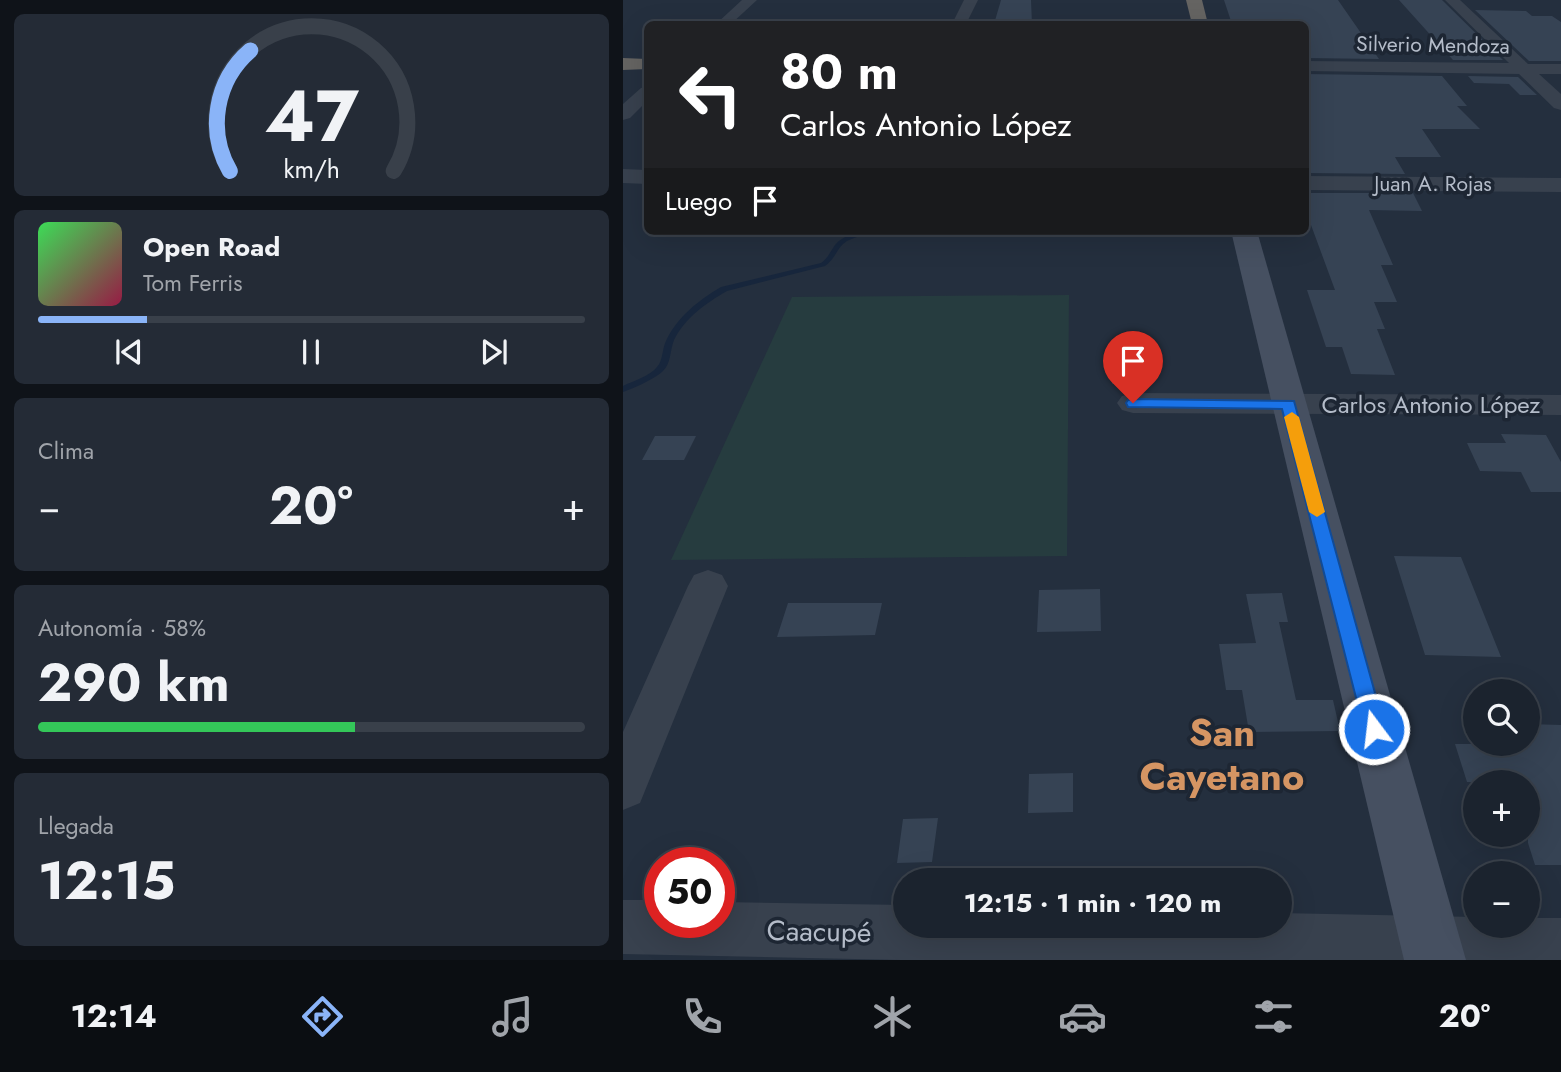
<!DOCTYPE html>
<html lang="es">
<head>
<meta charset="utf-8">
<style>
  :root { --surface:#1b232e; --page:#242b36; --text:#f1f3f6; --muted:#a0a4aa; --line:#39404a; --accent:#8ab4f8 }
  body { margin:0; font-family:Jost,sans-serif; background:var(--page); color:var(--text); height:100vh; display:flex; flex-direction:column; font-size:26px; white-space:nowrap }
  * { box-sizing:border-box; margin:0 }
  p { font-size:23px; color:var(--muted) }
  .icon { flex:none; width:38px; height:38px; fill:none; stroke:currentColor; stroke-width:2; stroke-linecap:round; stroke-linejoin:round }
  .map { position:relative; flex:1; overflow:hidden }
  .side { display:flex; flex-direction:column; gap:14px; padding:14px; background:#0f1319; width:623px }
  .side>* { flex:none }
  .banner { position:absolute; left:21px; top:21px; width:665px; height:214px; border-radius:10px; box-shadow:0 7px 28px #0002,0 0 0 2px var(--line); background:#202124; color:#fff; overflow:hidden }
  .controls { position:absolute; left:840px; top:679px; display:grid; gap:14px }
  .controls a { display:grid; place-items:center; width:77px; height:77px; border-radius:50%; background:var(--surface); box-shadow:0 7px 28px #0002,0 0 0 2px var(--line); font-size:35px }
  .speed { position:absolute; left:21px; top:847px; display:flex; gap:14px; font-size:35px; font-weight:700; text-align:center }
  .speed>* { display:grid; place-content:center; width:91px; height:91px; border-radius:50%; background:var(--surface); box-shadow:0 7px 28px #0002,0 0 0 2px var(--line); line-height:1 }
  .speed .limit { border:10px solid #d22; background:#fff; color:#111 }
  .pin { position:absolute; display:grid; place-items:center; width:60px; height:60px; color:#fff; margin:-72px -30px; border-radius:50% 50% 50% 0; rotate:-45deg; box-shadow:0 0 7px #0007 }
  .pin .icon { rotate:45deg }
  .me { position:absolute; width:77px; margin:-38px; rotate:345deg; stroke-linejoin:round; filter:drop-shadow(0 0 5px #0008) }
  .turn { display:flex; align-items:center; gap:24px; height:147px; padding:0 21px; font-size:32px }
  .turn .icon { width:91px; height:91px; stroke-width:2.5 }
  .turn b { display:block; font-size:49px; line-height:60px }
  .then { display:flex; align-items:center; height:66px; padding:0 21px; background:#0003; gap:14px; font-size:26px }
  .big { font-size:52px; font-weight:700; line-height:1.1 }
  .side .tile { flex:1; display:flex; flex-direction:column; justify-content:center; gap:10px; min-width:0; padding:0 24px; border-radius:10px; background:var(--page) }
  .side .dial { align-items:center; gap:0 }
  .dial svg { height:182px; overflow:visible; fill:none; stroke:var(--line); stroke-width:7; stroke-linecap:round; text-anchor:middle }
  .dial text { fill:var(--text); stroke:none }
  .song { display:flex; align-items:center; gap:21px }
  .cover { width:84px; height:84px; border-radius:10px; background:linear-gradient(135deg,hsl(130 70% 55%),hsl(340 70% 35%)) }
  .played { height:7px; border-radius:4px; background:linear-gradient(90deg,var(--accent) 20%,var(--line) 20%) }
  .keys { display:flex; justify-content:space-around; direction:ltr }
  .heat { display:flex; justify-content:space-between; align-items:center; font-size:38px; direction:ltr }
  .charge { height:10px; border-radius:5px; background:linear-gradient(90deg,#34c759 58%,var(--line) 0) }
  .trip { position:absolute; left:270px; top:868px; width:399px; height:70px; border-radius:35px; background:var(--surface); box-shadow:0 7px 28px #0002,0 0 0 2px var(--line); font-weight:700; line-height:70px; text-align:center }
  .dock { display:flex; height:112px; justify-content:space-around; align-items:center; background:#0b0e12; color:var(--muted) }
  .dock .icon { width:49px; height:49px }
  .dock .active { color:var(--accent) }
  .dock b { font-size:32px; color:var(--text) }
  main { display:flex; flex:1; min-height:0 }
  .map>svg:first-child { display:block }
  .green { fill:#263c3f }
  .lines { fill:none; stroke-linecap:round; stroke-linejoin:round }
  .stream { fill:#17263c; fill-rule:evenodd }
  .building { fill:#364354 }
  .minor { fill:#38414e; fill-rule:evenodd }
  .tertiary { fill:#38414e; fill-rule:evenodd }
  .secondary { fill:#465061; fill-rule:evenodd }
  .trunk { fill:#656462; fill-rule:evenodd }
  .route { fill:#1a73e8; stroke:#114b97; stroke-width:2 }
  .slow { fill:#f59e0b }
  .labels { text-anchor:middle; stroke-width:7; stroke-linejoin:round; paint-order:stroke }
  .far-street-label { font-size:21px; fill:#b4bcc9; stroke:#1d2633 }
  .street-label { font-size:24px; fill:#b4bcc9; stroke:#1d2633 }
  .near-street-label { font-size:28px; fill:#b4bcc9; stroke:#1d2633 }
  .near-district-label { font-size:38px; font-weight:bold; fill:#d59563; stroke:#1d2633 }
</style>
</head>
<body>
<main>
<section class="side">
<div class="tile dial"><svg viewBox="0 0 100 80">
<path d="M14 69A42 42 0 1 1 86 69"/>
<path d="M14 69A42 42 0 0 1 23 16" stroke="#8ab4f8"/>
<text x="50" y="56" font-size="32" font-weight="700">47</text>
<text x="50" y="72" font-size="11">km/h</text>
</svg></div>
<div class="tile">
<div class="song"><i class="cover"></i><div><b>Open Road</b><p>Tom Ferris</p></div></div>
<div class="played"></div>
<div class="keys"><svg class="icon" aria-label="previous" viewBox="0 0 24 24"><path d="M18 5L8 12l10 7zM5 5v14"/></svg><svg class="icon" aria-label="pause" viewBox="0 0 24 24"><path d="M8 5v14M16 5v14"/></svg><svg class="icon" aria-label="next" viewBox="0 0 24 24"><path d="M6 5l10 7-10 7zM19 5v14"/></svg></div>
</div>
<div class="tile"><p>Clima</p>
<div class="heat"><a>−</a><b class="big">20°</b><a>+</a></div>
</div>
<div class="tile"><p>Autonomía · 58%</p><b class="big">290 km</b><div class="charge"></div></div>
<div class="tile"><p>Llegada</p><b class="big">12:15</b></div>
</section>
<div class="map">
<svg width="938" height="960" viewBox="0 0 938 960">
  <rect width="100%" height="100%" fill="#242f3e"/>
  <!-- green -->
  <path class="green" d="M446,295l-2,261 -396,4 121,-263z"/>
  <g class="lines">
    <!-- stream -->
    <path class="stream" d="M245,231h12c-11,5 -27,4 -37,13 -7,7 -9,16 -18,22l-98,25c-21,12 -42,27 -53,49 -4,10 -3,24 -11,31 -8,8 -29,17 -40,21v-6c10,-5 27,-10 34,-19 6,-6 5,-18 9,-26 11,-24 33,-41 55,-54l100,-24c7,-5 9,-11 14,-18 8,-10 21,-12 33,-14z"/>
  </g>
  <!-- building -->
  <path class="building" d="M378,0h30l1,24h-38z
    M601,0h114l41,59 -74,-1v-34h-73z
    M776,0h43l61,60h-50z
    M852,10l51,1 6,5h20l9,6v39h-32z
    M682,74l137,2 25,30h-10l23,23h-58l19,28h-46l10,17 -100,-1z
    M845,76l50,1 19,18h-17l-11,-11 -35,-1z
    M682,193h108l9,18 -53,-1 24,55h-12l16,37h-23l11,27h-8l18,46 -44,-1 -9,-27h-16l-19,-57h28l-24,-65h-6z
    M488,353h23l3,30 -25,1z
    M878,434l45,1 15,27v30h-30l-10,-20 -41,-1 -13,-28h39z
    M32,436h41l-12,24h-42z
    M771,556l67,1 40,100 -76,-2z
    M477,589l1,42 -64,1 2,-42z
    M659,593l6,29h-9l17,78h37l7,31 -91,1 -7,-42h-16l-7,-46 37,-1 -10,-49z
    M165,603h94l-7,32 -98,2z
    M905,724l33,1v140h-26l-7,-22v-61h-61l-12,-38h73z
    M450,773v39l-45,1 1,-39z
    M315,818l-6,44 -35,1 6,-44z"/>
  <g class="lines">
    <!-- minor -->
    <path class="minor" d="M119,0h15l-26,24h-15z
      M341,0h14l-12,24h-14z
      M822,0h15l68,64h33v10h-22l22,20v16l-7,-2 -35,-34 -214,-3v-10l204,2z
      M24,87v14l-17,17 -7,2v-16l18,-16z
      M682,176l256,2v14l-256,-2z
      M510,393l428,2v20l-428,-2 -11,-3 -5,-7 5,-7z
      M85,570l14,5 6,11 -88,217 -17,7v-78l65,-146 6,-11z
      M0,900h37v22h59v-20l186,3v21h374v-13l196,4v9h53v-8h33v42h-661l-277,-6z"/>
    <!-- tertiary -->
    <path class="tertiary" d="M0,169l24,1v14l-24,-1z"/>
    <!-- secondary -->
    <path class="secondary" d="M608,231h26l209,729h-62z"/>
    <!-- trunk -->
    <path class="trunk" d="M563,0h16l6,24h-16z
      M0,58l24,1v10l-24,1z"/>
  </g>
  <!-- route -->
  <path class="route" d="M510,399l161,2 91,328 -3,7 -8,2 -7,-2 -3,-7 -82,-320 -154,-2 -2,-4 2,-3z"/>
  <!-- slow -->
  <path class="slow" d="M669,412l7,5 26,95 -8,5 -8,-5 -25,-95z"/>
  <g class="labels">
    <!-- far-street labels -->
    <g class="far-street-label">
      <text transform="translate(810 45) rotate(1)" y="7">Silverio Mendoza</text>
      <text x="810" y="191">Juan A. Rojas</text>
    </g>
    <!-- street labels -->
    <g class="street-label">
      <text x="808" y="413">Carlos Antonio López</text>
    </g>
    <!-- near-street labels -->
    <g class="near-street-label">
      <text transform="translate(196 931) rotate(1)" y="10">Caacupé</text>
    </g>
    <!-- near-district labels -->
    <g class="near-district-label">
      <text x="599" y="746">San<tspan x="599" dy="44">Cayetano</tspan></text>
    </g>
  </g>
</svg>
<div class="controls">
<a><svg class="icon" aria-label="search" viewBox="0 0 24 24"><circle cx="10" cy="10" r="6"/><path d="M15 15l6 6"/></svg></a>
<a>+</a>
<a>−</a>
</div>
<div class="speed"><div class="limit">50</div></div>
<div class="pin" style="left:510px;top:403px;background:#d93025"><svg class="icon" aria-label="arrive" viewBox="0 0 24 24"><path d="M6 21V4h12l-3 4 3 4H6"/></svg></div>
<svg class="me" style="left:751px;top:729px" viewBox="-20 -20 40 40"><circle r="17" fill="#1a73e8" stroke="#fff" stroke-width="3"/><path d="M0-11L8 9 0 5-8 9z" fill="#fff"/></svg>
<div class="trip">12:15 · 1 min · 120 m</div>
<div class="banner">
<div class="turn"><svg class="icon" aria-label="left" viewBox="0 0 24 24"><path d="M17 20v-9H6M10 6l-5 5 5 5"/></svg><div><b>80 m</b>Carlos Antonio López</div></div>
<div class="then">Luego<svg class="icon" aria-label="arrive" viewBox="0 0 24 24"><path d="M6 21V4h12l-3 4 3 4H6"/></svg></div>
</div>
</div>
</main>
<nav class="dock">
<b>12:14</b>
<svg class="icon active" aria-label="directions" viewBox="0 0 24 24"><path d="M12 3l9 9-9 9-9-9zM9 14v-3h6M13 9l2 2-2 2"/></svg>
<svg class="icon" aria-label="music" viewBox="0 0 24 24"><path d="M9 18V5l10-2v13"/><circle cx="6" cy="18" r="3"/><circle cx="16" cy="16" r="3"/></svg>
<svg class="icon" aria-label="phone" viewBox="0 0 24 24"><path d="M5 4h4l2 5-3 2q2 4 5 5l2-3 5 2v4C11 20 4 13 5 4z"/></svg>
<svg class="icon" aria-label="climate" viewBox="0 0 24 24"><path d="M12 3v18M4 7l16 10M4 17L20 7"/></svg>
<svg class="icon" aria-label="car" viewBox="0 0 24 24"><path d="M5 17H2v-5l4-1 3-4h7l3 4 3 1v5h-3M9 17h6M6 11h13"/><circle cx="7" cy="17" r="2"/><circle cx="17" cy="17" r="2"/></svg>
<svg class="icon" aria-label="filters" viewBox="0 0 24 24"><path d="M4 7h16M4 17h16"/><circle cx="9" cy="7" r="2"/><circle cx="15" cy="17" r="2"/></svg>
<b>20°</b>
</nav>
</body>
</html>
